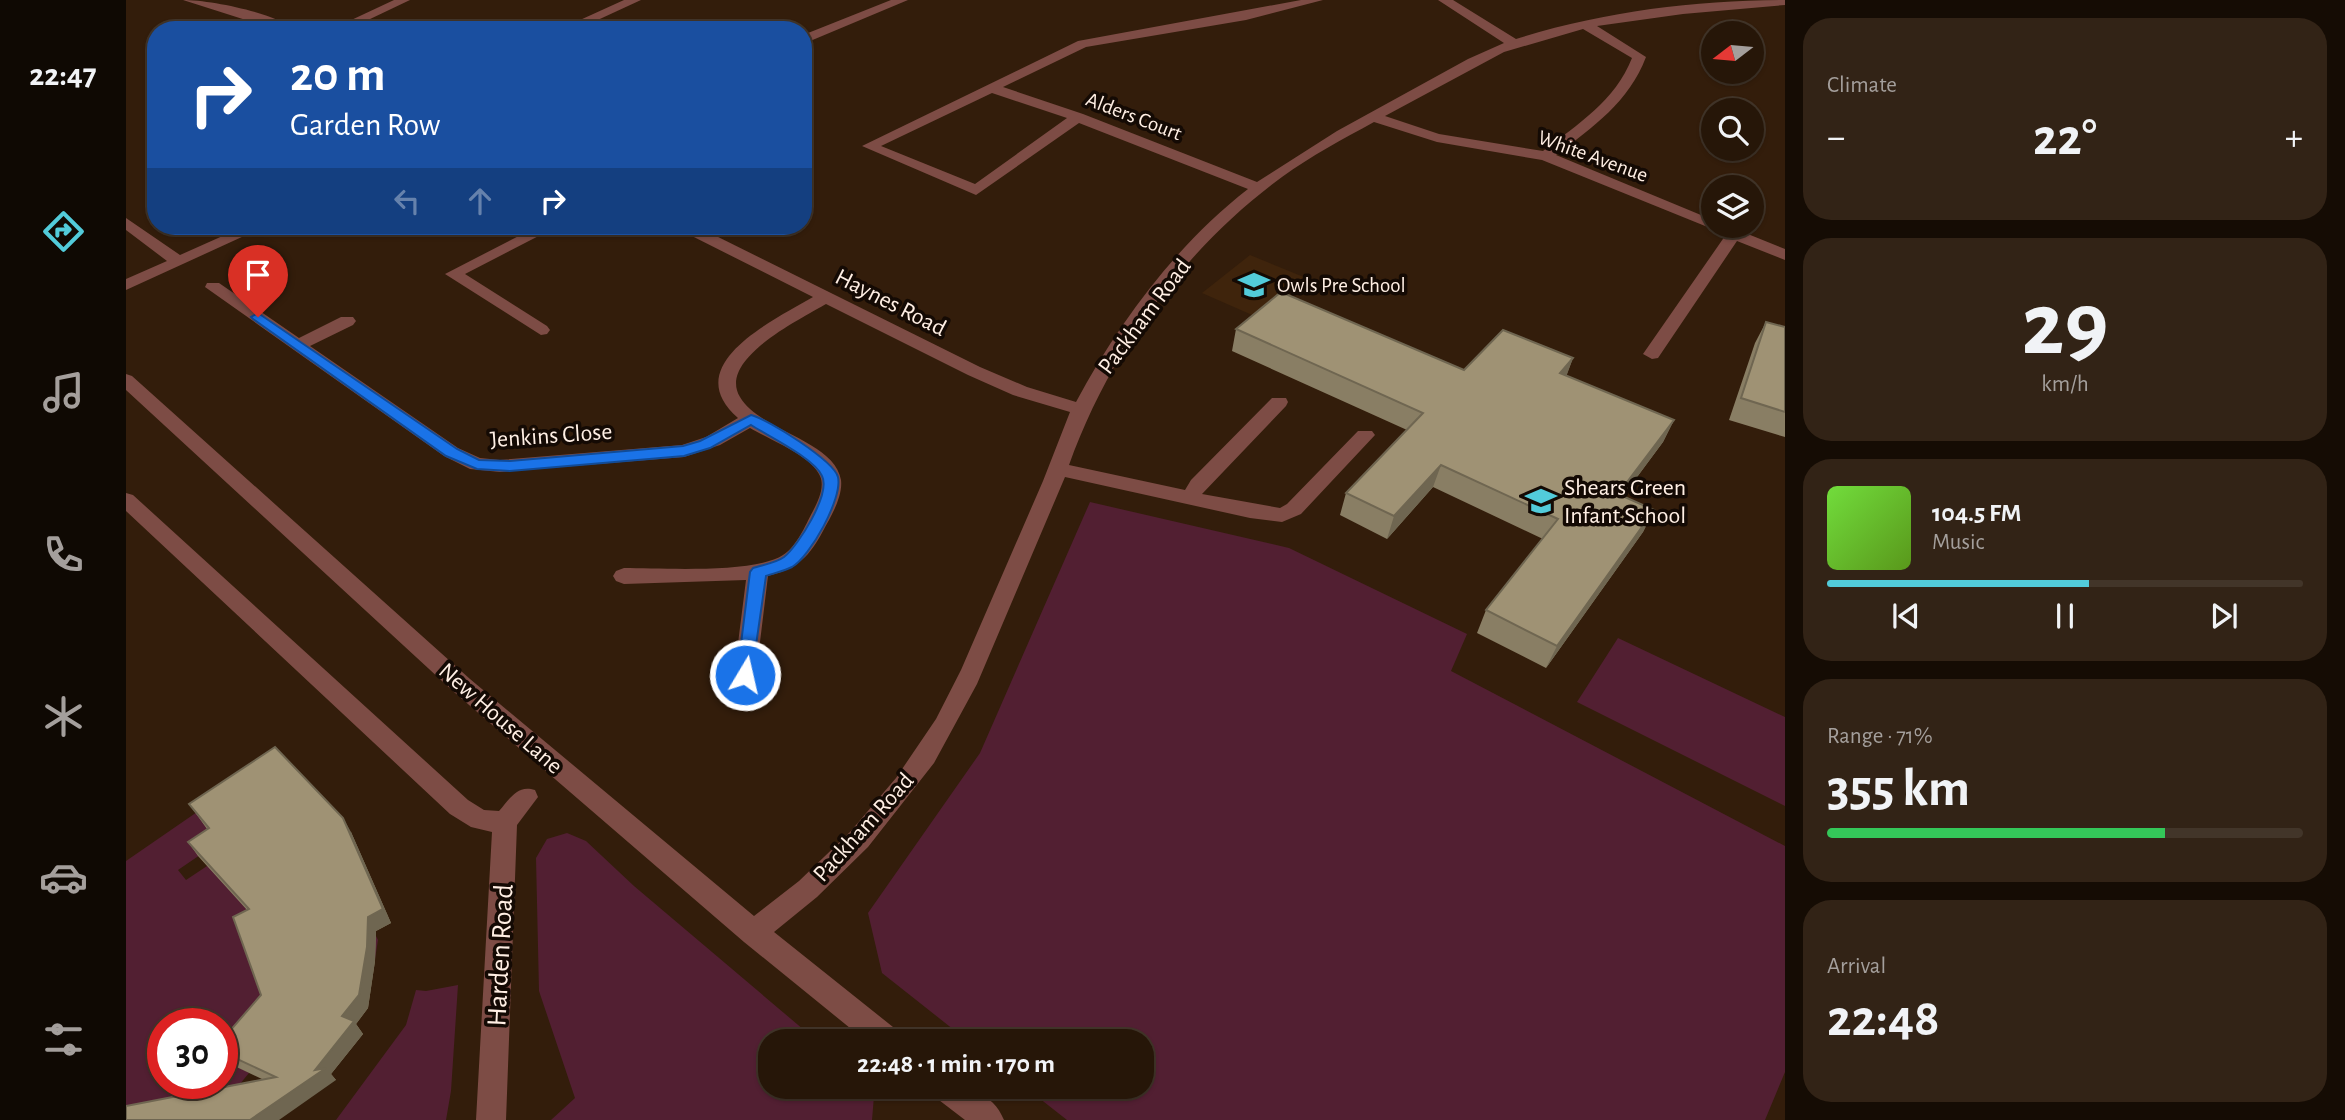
<!DOCTYPE html>
<html lang="en">
<head>
<meta charset="utf-8">
<style>
  :root { --surface:#261608; --page:#322316; --text:#f1f3f6; --muted:#a49f9c; --line:#423529; --accent:#52cbda }
  body { margin:0; font-family:"Alegreya Sans",sans-serif; background:var(--page); color:var(--text); height:100vh; display:flex; flex-direction:column; font-size:26px; white-space:nowrap }
  * { box-sizing:border-box; margin:0 }
  p { font-size:23px; color:var(--muted) }
  .icon { flex:none; width:38px; height:38px; fill:none; stroke:currentColor; stroke-width:2; stroke-linecap:round; stroke-linejoin:round }
  .map { position:relative; flex:1; overflow:hidden }
  .details { display:flex; flex-direction:column; gap:18px; padding:18px; background:#150c04; width:560px }
  .details>* { flex:none }
  .hud { position:absolute; left:21px; top:21px; width:665px; height:214px; border-radius:28px; box-shadow:0 2px 5px #0004,0 0 0 2px var(--line); background:#1a4fa0; color:#fff; overflow:hidden }
  .needle { width:46px; rotate:254deg }
  .controls { position:absolute; left:1575px; top:21px; display:grid; gap:14px }
  .controls a { display:grid; place-items:center; width:63px; height:63px; border-radius:50%; background:var(--surface); box-shadow:0 2px 5px #0004,0 0 0 2px var(--line); font-size:35px }
  .speed { position:absolute; left:21px; top:1008px; display:flex; gap:14px; font-size:35px; font-weight:700; text-align:center }
  .speed>* { display:grid; place-content:center; width:91px; height:91px; border-radius:50%; background:var(--surface); box-shadow:0 2px 5px #0004,0 0 0 2px var(--line); line-height:1 }
  .speed .limit { border:10px solid #d22; background:#fff; color:#111 }
  .pin { position:absolute; display:grid; place-items:center; width:60px; height:60px; color:#fff; margin:-72px -30px; border-radius:50% 50% 50% 0; rotate:-45deg; box-shadow:0 0 7px #0007 }
  .pin .icon { rotate:45deg }
  .me { position:absolute; width:77px; margin:-38px; rotate:9deg; stroke-linejoin:round; filter:drop-shadow(0 0 5px #0008) }
  .turn { display:flex; align-items:center; gap:24px; height:147px; padding:0 28px; font-size:32px }
  .turn .icon { width:91px; height:91px; stroke-width:2.5 }
  .turn b { display:block; font-size:49px; line-height:60px }
  .lanes { display:flex; align-items:center; height:66px; padding:0 28px; background:#0003; justify-content:center; gap:35px; direction:ltr }
  .lanes .off { opacity:.35 }
  .big { font-size:52px; font-weight:700; line-height:1.1 }
  .details .tile { flex:1; display:flex; flex-direction:column; justify-content:center; gap:10px; min-width:0; padding:0 24px; border-radius:28px; background:var(--page) }
  .details .dial { align-items:center; gap:0 }
  .dial b { font-size:91px; line-height:1 }
  .song { display:flex; align-items:center; gap:21px }
  .cover { width:84px; height:84px; border-radius:10px; background:linear-gradient(135deg,hsl(100 70% 55%),hsl(90 70% 35%)) }
  .played { height:7px; border-radius:4px; background:linear-gradient(90deg,var(--accent) 55%,var(--line) 55%) }
  .keys { display:flex; justify-content:space-around; direction:ltr }
  .heat { display:flex; justify-content:space-between; align-items:center; font-size:38px; direction:ltr }
  .charge { height:10px; border-radius:5px; background:linear-gradient(90deg,#34c759 71%,var(--line) 0) }
  .trip { position:absolute; left:632px; top:1029px; width:396px; height:70px; border-radius:28px; background:var(--surface); box-shadow:0 2px 5px #0004,0 0 0 2px var(--line); font-weight:700; line-height:70px; text-align:center }
  main { display:flex; flex:1; min-height:0 }
  .dock { display:flex; flex-direction:column; width:126px; justify-content:space-around; align-items:center; background:#0f0903; color:var(--muted) }
  .dock .icon { width:49px; height:49px }
  .dock .current { color:var(--accent) }
  .dock b { font-size:32px; color:var(--text) }
  .map>svg:first-child { display:block }
  .built { fill:#3f240c }
  .green { fill:#521f32; fill-rule:evenodd }
  .lines { fill:none; stroke-linecap:round; stroke-linejoin:round }
  .minor { fill:#7d4c45; fill-rule:evenodd }
  .wall { fill:#897e64 }
  .shaded-wall { fill:#6f6651 }
  .building { fill:#9f9274; stroke:#6f6651; stroke-width:2 }
  .route { fill:#1a73e8; stroke:#114b97; stroke-width:2 }
  .labels { text-anchor:middle; stroke-width:7; stroke-linejoin:round; paint-order:stroke }
  .far-street-label { font-size:21px; fill:#ffefe4; stroke:#140a04 }
  .far-poi-label { font-size:21px; fill:#ffefe4; stroke:#140a04; text-anchor:start }
  .street-label { font-size:24px; fill:#ffefe4; stroke:#140a04 }
  .poi-label { font-size:24px; fill:#ffefe4; stroke:#140a04; text-anchor:start }
  .near-street-label { font-size:28px; fill:#ffefe4; stroke:#140a04 }
</style>
</head>
<body>
<main>
<nav class="dock">
<b>22:47</b>
<svg class="icon current" aria-label="directions" viewBox="0 0 24 24"><path d="M12 3l9 9-9 9-9-9zM9 14v-3h6M13 9l2 2-2 2"/></svg>
<svg class="icon" aria-label="music" viewBox="0 0 24 24"><path d="M9 18V5l10-2v13"/><circle cx="6" cy="18" r="3"/><circle cx="16" cy="16" r="3"/></svg>
<svg class="icon" aria-label="phone" viewBox="0 0 24 24"><path d="M5 4h4l2 5-3 2q2 4 5 5l2-3 5 2v4C11 20 4 13 5 4z"/></svg>
<svg class="icon" aria-label="climate" viewBox="0 0 24 24"><path d="M12 3v18M4 7l16 10M4 17L20 7"/></svg>
<svg class="icon" aria-label="car" viewBox="0 0 24 24"><path d="M5 17H2v-5l4-1 3-4h7l3 4 3 1v5h-3M9 17h6M6 11h13"/><circle cx="7" cy="17" r="2"/><circle cx="17" cy="17" r="2"/></svg>
<svg class="icon" aria-label="filters" viewBox="0 0 24 24"><path d="M4 7h16M4 17h16"/><circle cx="9" cy="7" r="2"/><circle cx="15" cy="17" r="2"/></svg>
</nav>
<div class="map">
<svg width="1659" height="1120" viewBox="0 0 1659 1120">
  <rect width="100%" height="100%" fill="#331d0b"/>
  <!-- built -->
  <path class="built" d="M1124,255l56,23 -47,40 -57,-25z"/>
  <!-- green -->
  <path class="green" d="M964,502l199,46 178,86 -16,37 334,175v226l-20,48h-698l-42,-33h116v-46h-173l-86,-68 -14,-60 112,-160z
    M1492,638l167,79v89l-208,-104z
    M103,790l-10,52 -41,28 8,10 21,-14 167,66 4,8 -3,19 -44,5 -104,97 22,12 -19,23 -104,24v-259zM37,1024h59v59h-59z
    M441,833l19,8 48,45 183,155h-47v46h98l6,9 -2,24h-321l24,-22 -36,-107 -3,-133 11,-19z
    M332,985l-7,106 -5,29h-110l70,-95 10,-35 10,1z"/>
  <g class="lines">
    <!-- minor -->
    <path class="minor" d="M57,0c28,0 92,13 113,30h-19z
      M268,0h16l-63,30h-17z
      M498,0h17l-65,30h-18z
      M765,0h17l-105,44v-9z
      M1175,0h22l-77,20 -160,27 -83,40 80,27 174,68 80,-51 131,-72 36,-16 -66,-43h15l63,39c85,-27 180,-39 269,-39v5l-102,9 -86,12 49,31c-17,45 -53,70 -90,98l157,65v6h15l57,23v11l-48,-19 -79,117 -6,1 -9,-5 82,-118 -10,-6 -173,-70 -105,-18 -63,-20c-31,17 -63,34 -92,55 -97,71 -172,174 -213,288l116,25 6,-10 81,-82h14l2,4 -2,4 -84,88 78,14 7,-4 71,-73h14l3,4 -74,79 -19,8 -32,-4 -185,-41 -88,207 -43,79 -66,84 -51,50 -43,35 124,99 4,10h-36l-122,-99 -290,-250 -328,-302v-16l6,2 338,303 284,237 45,-35 51,-49 46,-54 40,-59 25,-49 82,-189 27,-69 -57,-17 -45,-20 -142,-71c-25,15 -109,55 -86,93 20,34 95,44 101,83 2,17 -10,36 -18,51 -13,25 -26,38 -55,45l-12,99 -3,6 -8,3 -8,-3 -3,-6 12,-95 -122,4 -8,-3 -3,-5 3,-5 8,-3c37,0 130,6 159,-13 14,-9 22,-29 30,-44 5,-10 12,-24 7,-35 -8,-20 -52,-37 -70,-48l-30,17 -36,12 -184,15 -30,-3 -26,-13 -239,-169 2,-4h12l80,55 42,-21h12l3,4 -3,4 -43,21 148,102 22,10 20,2 182,-15 24,-8 32,-19c-61,-53 36,-98 75,-121l-135,-68 -2,-3h20l284,141 47,20 49,15c43,-80 100,-157 172,-213l-169,-66 -103,72 -114,-49 216,-105zM1457,29l49,29c-17,43 -54,66 -89,93l-104,-17 -54,-18 119,-64zM866,93l75,25 -92,66 -94,-38z
      M0,218l54,37 65,-29h21l-140,64v-11l41,-18 -41,-31z
      M412,226h20l-93,48 82,52 3,4 -3,4 -6,1 -96,-61z
      M0,493l7,2 335,305 16,10 15,1c11,-12 18,-27 36,-21l3,7 -21,28 -11,295h-30l16,-288 -21,-5 -21,-13 -324,-303z
      M804,1087c30,-1 61,1 74,33h-39l-30,-23z"/>
  </g>
  <!-- wall -->
  <path class="wall" d="M1640,322l19,5v110l-56,-17 26,-77z
    M1110,329l228,41 109,-12 -7,18 108,44 -11,22 -40,54 31,14 -11,22 -97,136 -69,-35 9,-23 57,-71 -110,-52 -46,52 -47,-24 6,-22 61,-63 -175,-79z
    M63,804l162,28 40,91 -15,8 -1,30 -7,47 -12,16 7,10 -32,40 5,6h-72l-38,-18 -4,-5v-17l39,-45 -14,-85 -49,-54 -10,-14 19,-13z"/>
  <!-- shaded-wall -->
  <path class="shaded-wall" d="M1447,358l-8,22 -5,-7z
    M1548,420l-11,22 -55,74 10,-22z
    M1315,465l-8,22 -46,52 7,-23z
    M1528,510l-11,22 -97,136 11,-22z
    M217,818l8,14 40,91 -15,8 -1,30 -7,47 -12,16 7,10 -32,40 5,6 -57,40h-29l65,-50 27,-54z"/>
  <!-- building -->
  <path class="building" d="M1155,292l183,78 39,-40 70,28 -13,15 114,47 -56,74 36,16 -97,136 -71,-36 72,-91 -117,-54 -47,51 -48,-23 77,-80 -187,-84z
    M1640,322l19,5v85l-44,-14z
    M149,747l68,71 40,91 -15,8 -1,30 -8,48 -17,21 12,5 -39,49 11,-2 -76,52h-124v-14l150,-29 -54,-25v-12l39,-45 -28,-78 16,-8 -61,-67 21,-14 -20,-24z"/>
  <!-- route -->
  <path class="route" d="M132,313l199,136 22,11 31,1 173,-15 17,-5 51,-26c17,4 83,46 87,62 5,21 -28,80 -46,90 -8,4 -18,6 -26,9l-15,104h-12l-2,-5 13,-103 3,-4c9,-3 23,-5 31,-11 14,-11 47,-63 38,-81 -8,-18 -54,-40 -71,-51l-41,23 -26,8 -174,15 -33,-2 -31,-13 -193,-137 -2,-2z"/>
  <!-- icons -->
  <defs>
    <symbol id="school-bare" viewBox="-9 -9 18 18"><path d="M0-5L7-2L0 1L-7-2ZM-4 1L0 2.5L4 1V4Q0 6-4 4Z" fill="#52cbda" stroke="#140a04" stroke-width="2.5" paint-order="stroke"/></symbol>
  </defs>
  <g fill-rule="evenodd">
    <use href="#school-bare" x="1106" y="263" width="44" height="44"/>
    <use href="#school-bare" x="1393" y="479" width="44" height="44"/>
  </g>
  <g class="labels">
    <!-- far-street labels -->
    <g class="far-street-label">
      <text transform="translate(1008 116) rotate(21)" y="7">Alders Court</text>
      <text transform="translate(1467 156) rotate(20)" y="7">White Avenue</text>
    </g>
    <!-- far-poi labels -->
    <g class="far-poi-label">
      <text x="1151" y="292">Owls Pre School</text>
    </g>
    <!-- street labels -->
    <g class="street-label">
      <text transform="translate(765 302) rotate(27)" y="8">Haynes Road</text>
      <text transform="translate(1018 316) rotate(-53)" y="8">Packham Road</text>
      <text transform="translate(425 435) rotate(-4)" y="8">Jenkins Close</text>
      <text transform="translate(375 718) rotate(41)" y="8">New House Lane</text>
      <text transform="translate(737 827) rotate(-48)" y="8">Packham Road</text>
    </g>
    <!-- poi labels -->
    <g class="poi-label">
      <text x="1438" y="495">Shears Green<tspan x="1438" dy="28">Infant School</tspan></text>
    </g>
    <!-- near-street labels -->
    <g class="near-street-label">
      <text transform="translate(373 955) rotate(-87)" y="10">Harden Road</text>
    </g>
  </g>
</svg>
<div class="controls">
<a><svg class="needle" viewBox="-14 -14 28 28"><path d="M0-13l5 13h-10z" fill="#e53935"/><path d="M0 13l5-13h-10z" fill="#a49f9c"/></svg></a>
<a><svg class="icon" aria-label="search" viewBox="0 0 24 24"><circle cx="10" cy="10" r="6"/><path d="M15 15l6 6"/></svg></a>
<a><svg class="icon" aria-label="layers" viewBox="0 0 24 24"><path d="M12 4l9 5-9 5-9-5zM3 14l9 5 9-5"/></svg></a>
</div>
<div class="speed"><div class="limit">30</div></div>
<div class="pin" style="left:132px;top:317px;background:#d93025"><svg class="icon" aria-label="arrive" viewBox="0 0 24 24"><path d="M6 21V4h12l-3 4 3 4H6"/></svg></div>
<svg class="me" style="left:619px;top:675px" viewBox="-20 -20 40 40"><circle r="17" fill="#1a73e8" stroke="#fff" stroke-width="3"/><path d="M0-11L8 9 0 5-8 9z" fill="#fff"/></svg>
<div class="trip">22:48 · 1 min · 170 m</div>
<div class="hud">
<div class="turn"><svg class="icon" aria-label="right" viewBox="0 0 24 24"><path d="M7 20v-9h11M14 6l5 5-5 5"/></svg><div><b>20 m</b>Garden Row</div></div>
<div class="lanes"><svg class="icon off" aria-label="left" viewBox="0 0 24 24"><path d="M17 20v-9H6M10 6l-5 5 5 5"/></svg><svg class="icon off" aria-label="ahead" viewBox="0 0 24 24"><path d="M12 20V5M6 11l6-6 6 6"/></svg><svg class="icon" aria-label="right" viewBox="0 0 24 24"><path d="M7 20v-9h11M14 6l5 5-5 5"/></svg></div>
</div>
</div>
<section class="details">
<div class="tile"><p>Climate</p>
<div class="heat"><a>−</a><b class="big">22°</b><a>+</a></div>
</div>
<div class="tile dial"><b>29</b><p>km/h</p></div>
<div class="tile">
<div class="song"><i class="cover"></i><div><b>104.5 FM</b><p>Music</p></div></div>
<div class="played"></div>
<div class="keys"><svg class="icon" aria-label="previous" viewBox="0 0 24 24"><path d="M18 5L8 12l10 7zM5 5v14"/></svg><svg class="icon" aria-label="pause" viewBox="0 0 24 24"><path d="M8 5v14M16 5v14"/></svg><svg class="icon" aria-label="next" viewBox="0 0 24 24"><path d="M6 5l10 7-10 7zM19 5v14"/></svg></div>
</div>
<div class="tile"><p>Range · 71%</p><b class="big">355 km</b><div class="charge"></div></div>
<div class="tile"><p>Arrival</p><b class="big">22:48</b></div>
</section>
</main>
</body>
</html>
